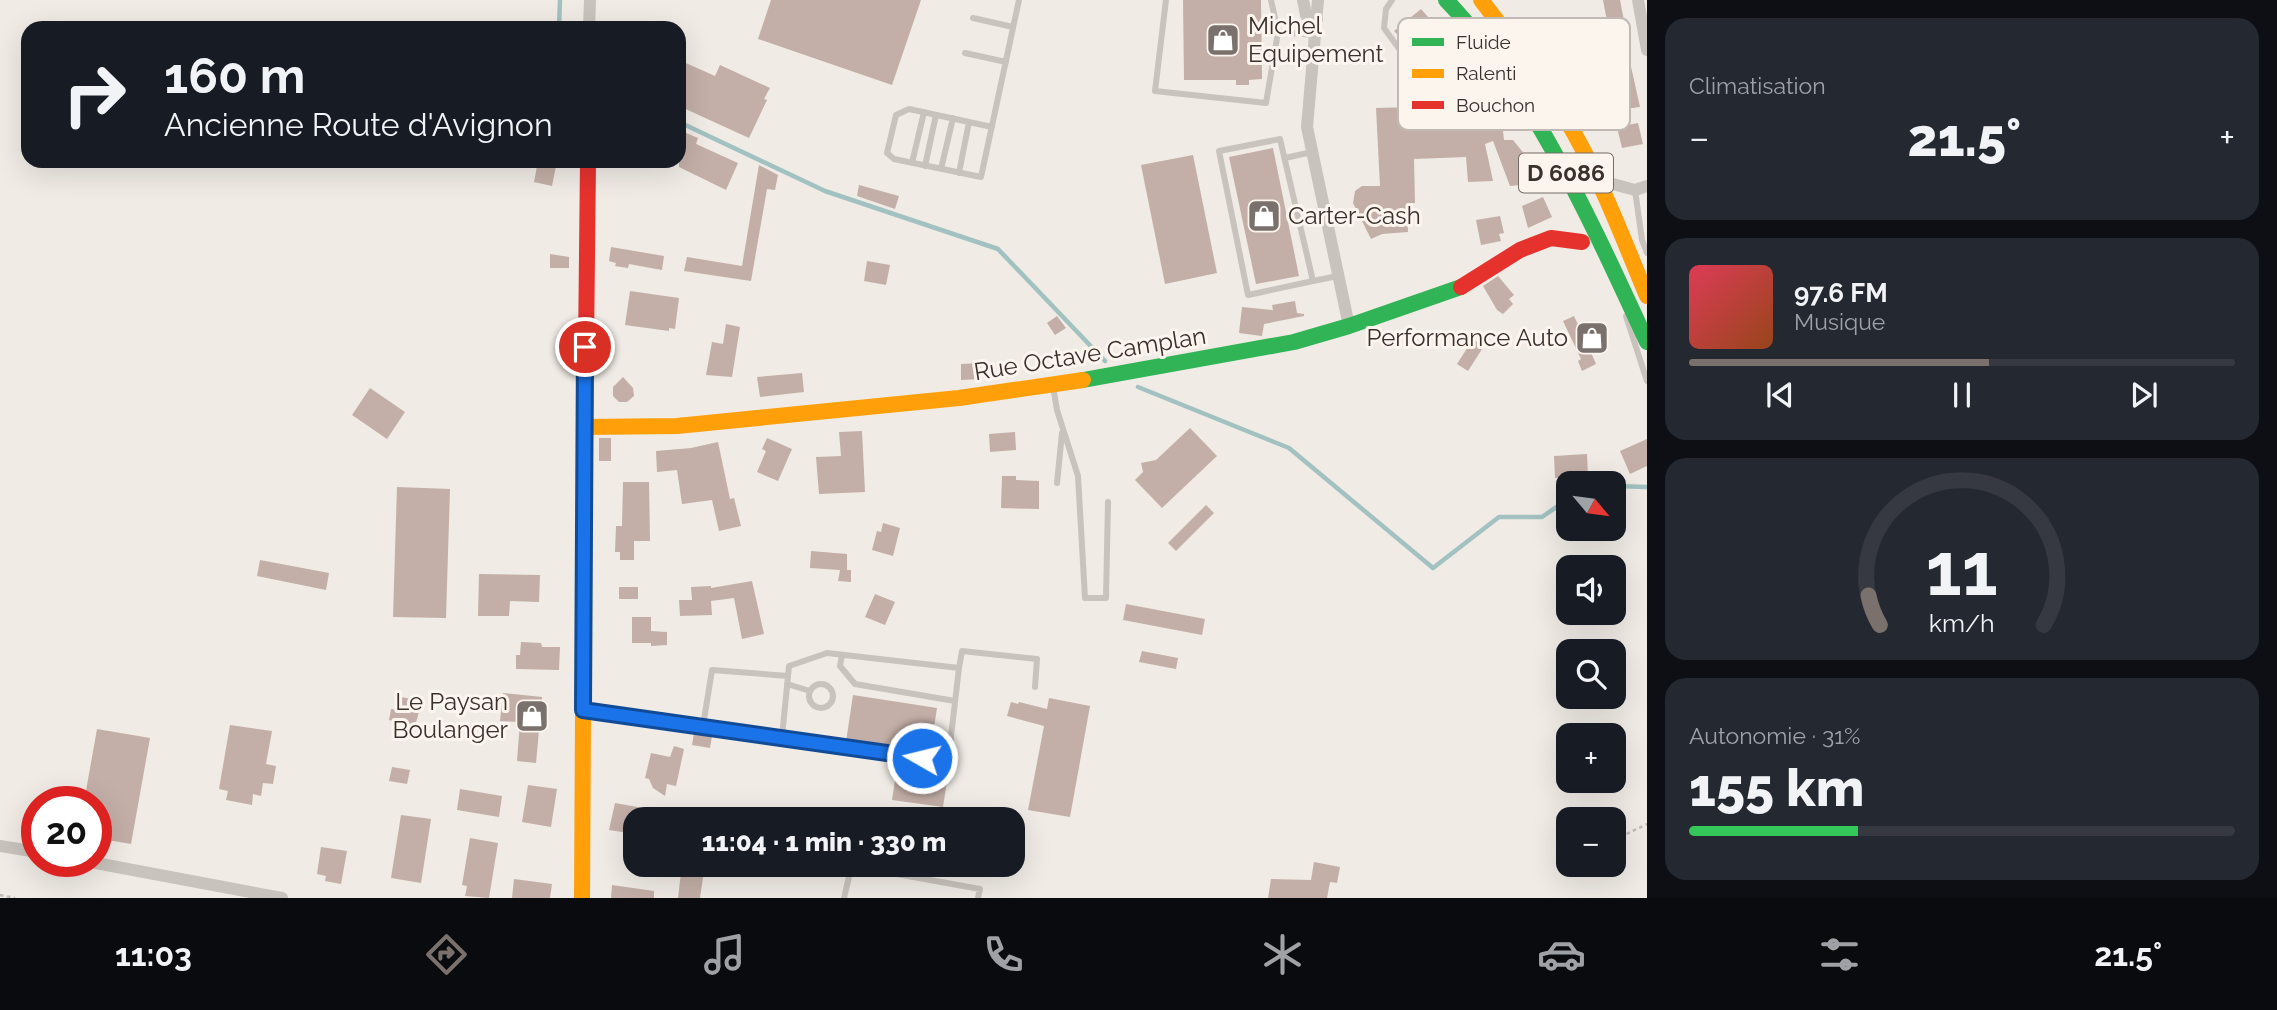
<!DOCTYPE html>
<html lang="fr">
<head>
<meta charset="utf-8">
<style>
  :root { --surface:#171b24; --page:#242831; --text:#f1f3f6; --muted:#9ea1a6; --line:#363941; --accent:#7a716c }
  body { margin:0; font-family:Raleway,sans-serif; background:var(--page); color:var(--text); height:100vh; display:flex; flex-direction:column; font-size:26px; white-space:nowrap }
  * { box-sizing:border-box; margin:0 }
  p { font-size:23px; color:var(--muted) }
  .icon { flex:none; width:38px; height:38px; fill:none; stroke:currentColor; stroke-width:2; stroke-linecap:round; stroke-linejoin:round }
  .map { position:relative; flex:1; overflow:hidden }
  .side { display:flex; flex-direction:column; gap:18px; padding:18px; background:#0d0f14; width:630px }
  .side>* { flex:none }
  .guide { position:absolute; left:21px; top:21px; width:665px; height:147px; border-radius:21px; box-shadow:0 7px 28px #0002; background:#171b24; color:var(--text); overflow:hidden }
  .needle { width:46px; rotate:119deg }
  .tools { position:absolute; left:1556px; top:471px; display:grid; gap:14px }
  .tools a { display:grid; place-items:center; width:70px; height:70px; border-radius:14px; background:var(--surface); box-shadow:0 7px 28px #0002; font-size:35px }
  .speed { position:absolute; left:21px; top:786px; display:flex; gap:14px; font-size:35px; font-weight:700; text-align:center }
  .speed>* { display:grid; place-content:center; width:91px; height:91px; border-radius:50%; background:var(--surface); box-shadow:0 7px 28px #0002; line-height:1 }
  .speed .limit { border:10px solid #d22; background:#fff; color:#111 }
  .pin { position:absolute; display:grid; place-items:center; width:60px; height:60px; color:#fff; margin:-30px; border:4px solid #fff; border-radius:50%; box-shadow:0 2px 7px #0007 }
  .me { position:absolute; width:77px; margin:-38px; rotate:278deg; stroke-linejoin:round; filter:drop-shadow(0 0 5px #0008) }
  .turn { display:flex; align-items:center; gap:24px; height:147px; padding:0 28px; font-size:32px }
  .turn .icon { width:91px; height:91px; stroke-width:2.5 }
  .turn b { display:block; font-size:49px; line-height:60px }
  .big { font-size:52px; font-weight:800; line-height:1.1 }
  .side .widget { flex:1; display:flex; flex-direction:column; justify-content:center; gap:10px; min-width:0; padding:0 24px; border-radius:21px; background:var(--page) }
  .side .dial { align-items:center; gap:0 }
  .dial svg { height:182px; overflow:visible; fill:none; stroke:var(--line); stroke-width:7; stroke-linecap:round; text-anchor:middle }
  .dial text { fill:var(--text); stroke:none }
  .song { display:flex; align-items:center; gap:21px }
  .cover { width:84px; height:84px; border-radius:10px; background:linear-gradient(135deg,hsl(350 70% 55%),hsl(20 70% 35%)) }
  .played { height:7px; border-radius:4px; background:linear-gradient(90deg,var(--accent) 55%,var(--line) 55%) }
  .keys { display:flex; justify-content:space-around; direction:ltr }
  .heat { display:flex; justify-content:space-between; align-items:center; font-size:38px; direction:ltr }
  .charge { height:10px; border-radius:5px; background:linear-gradient(90deg,#34c759 31%,var(--line) 0) }
  .trip { position:absolute; left:623px; top:807px; width:402px; height:70px; border-radius:21px; background:var(--surface); box-shadow:0 7px 28px #0002; font-weight:800; line-height:70px; text-align:center }
  .tab-bar { display:flex; height:112px; justify-content:space-around; align-items:center; background:#090b0e; color:var(--muted) }
  .tab-bar .icon { width:49px; height:49px }
  .tab-bar .selected { color:var(--accent) }
  .tab-bar b { font-size:32px; color:var(--text) }
  main { display:flex; flex:1; min-height:0 }
  .map>svg:first-child { display:block }
  .lines { fill:none; stroke-linecap:round; stroke-linejoin:round }
  .stream { stroke:#a1c2c1; stroke-width:4.5 }
  .building { fill:#c3afa7 }
  .path { stroke:#c2bbb6; stroke-width:2.5; stroke-dasharray:3.5 3.5; stroke-linecap:butt }
  .lane { stroke:#c9c3be; stroke-width:6 }
  .street { stroke:#c9c3be; stroke-width:12 }
  .fast { stroke:#30b455; stroke-width:16 }
  .slow { stroke:#ff9f0a; stroke-width:16 }
  .jam { stroke:#e5322d; stroke-width:16 }
  .route-casing { stroke:#114b97; stroke-width:18 }
  .route { stroke:#1a73e8; stroke-width:12 }
  .labels { text-anchor:middle; stroke-width:6; stroke-linejoin:round; paint-order:stroke }
  .shield { fill:#fbf5ee; stroke:#756b66; stroke-width:2 }
  .shield-label { font-size:23px; font-weight:bold; fill:#3b302b }
  .poi-label { font-size:24px; fill:#3b302b; stroke:#fbf5ee; text-anchor:start }
  .street-label { font-size:24px; fill:#3b302b; stroke:#fbf5ee }
  .key { fill:#fbf5ee; stroke:#c1bab4; stroke-width:2 }
  .key-label { font-size:19px; fill:#3b302b }
</style>
</head>
<body>
<main>
<div class="map">
<svg width="1647" height="898" viewBox="0 0 1647 898">
  <rect width="100%" height="100%" fill="#f0ebe5"/>
  <g class="lines">
    <!-- stream -->
    <path class="stream" d="M559,28l1,-28
      M679,122l146,69 173,58 107,112
      M1138,387l151,61 144,120 66,-51h43l26,-18
      M1614,486l33,1"/>
  </g>
  <!-- building -->
  <path class="building" d="M771,0h150l-29,85 -134,-46z
    M1183,0h78l1,79 -13,1v5h-13v-5h-52z
    M1603,0h17l10,52 -2,1 12,54 -15,2 -7,-37 -6,1 -6,-30 5,-1z
    M1421,9l15,17 -9,7 20,24 -16,13 -37,-39z
    M679,60l36,16 5,-11 50,23 -6,11 3,1 -18,38 -70,-32z
    M1487,98l16,33 1,9h9l13,16 6,16v12l-22,2 -17,-45 -8,3 8,37 -25,1 -2,-25 -52,2 1,44h-8l1,29 -26,2 -11,5 -18,-36 2,-12 7,-5h18l-4,-78 77,-2v-7z
    M1638,123l5,21 -21,4 -5,-21z
    M679,130l19,8 -2,6 42,19 -12,27 -47,-23z
    M1273,148l26,128 -43,8 -27,-127z
    M1193,155l24,118 -52,11 -24,-119z
    M538,161h19l-5,25 -18,-4z
    M759,165l19,10 -3,15 -8,-1 -16,92 -67,-10 3,-14 55,9z
    M859,185l40,11 -4,13 -38,-13z
    M1543,197l9,20 -24,11 -6,-22z
    M1500,216l4,17 -5,1 2,7 -20,4 -5,-25z
    M611,247l53,9 -2,14 -33,-6 -1,4 -13,-2 1,-3 -7,-2z
    M550,254l19,3v11h-19z
    M867,261l23,4 -4,20 -22,-4z
    M1498,276l16,19 -5,4 4,5 -10,10 -6,-4 -14,-24z
    M630,291l49,7 -4,31 -6,-1v3l-44,-6z
    M1295,301l2,12 7,1v2l-40,8 -2,12 -23,-3 3,-26 31,3 -1,-5z
    M1057,316l9,12 -11,7 -8,-12z
    M1574,316l7,15 12,-6 9,20 -12,5 6,14 -14,7 -4,-10 3,-2 -18,-38z
    M726,324l14,3 -8,50 -26,-2 6,-33 11,2z
    M1473,339l11,7 -16,25 -11,-7z
    M981,363v16l-20,1v-16z
    M802,373l2,19 -44,5 -3,-20z
    M623,377l10,11 1,8 -7,6h-8l-6,-6v-9z
    M370,388l35,24 -18,27 -35,-24z
    M1190,428l27,28 -55,52 -27,-28 8,-8 -2,-9 15,-3z
    M862,431l3,61 -46,2 -3,-37 25,-1 -2,-24z
    M1015,432l1,18 -26,2 -1,-18z
    M599,438h12v23h-12z
    M767,438l25,11 -14,32 -21,-9 9,-21 -4,-2z
    M1647,439v27l-17,8 -10,-23z
    M718,442l12,57 4,-1 7,28 -22,5 -7,-31 -30,4 -5,-34 -20,2 -1,-21 35,-3z
    M1587,454l1,22 -33,2 -1,-22z
    M1002,476h14v4l23,1v28l-38,-1z
    M623,482h26l1,59h-16v19h-14v-8h-5l1,-26h6z
    M397,487l53,2 -4,129 -53,-1z
    M1206,505l8,8 -38,38 -8,-8z
    M883,523l17,5 -7,28 -21,-6 5,-19 4,1z
    M811,551l36,3v16h4v12l-13,-1 2,-11 -30,-2z
    M260,560l69,13 -3,17 -69,-14z
    M479,574l61,1 -1,27 -29,-1 -1,15h-31z
    M752,581l12,53 -22,5 -8,-41 -23,3 1,14 -32,1 -1,-16h13l-1,-13 20,-1v2z
    M619,587h19v12h-19z
    M875,594l20,8 -10,23 -20,-8z
    M1126,604l79,15 -3,16 -79,-15z
    M632,617h19v14l16,1v13l-16,1v-3h-19z
    M521,642l20,1 1,4h18l-1,23 -43,-1v-14h4z
    M1142,651l36,7 -2,11 -37,-7z
    M503,693l39,4 -6,66 -19,-2 3,-39 -20,-1z
    M853,695l84,13 -7,46 -84,-12z
    M401,697l21,4 -7,25 -26,-6 2,-11 7,1z
    M1049,698l41,8 -20,111 -42,-7 16,-84 -37,-10 4,-14 7,2 1,-2 28,7z
    M230,725l42,6 -6,33 10,2 -3,18 -10,-1 -2,13 -8,-2 -1,11 -26,-5 2,-9 -9,-2z
    M97,729l53,9 -19,106 -35,-6v-36h-12z
    M694,733l18,3 -2,12 -18,-3z
    M674,746l10,3 -8,37 -9,-2 -2,12 -12,-8 -4,-9 -4,-1 6,-25 19,4z
    M392,767l18,3 -3,14 -18,-3z
    M896,774l51,7 -4,26 -51,-7z
    M528,785l29,4 -6,38 -29,-5z
    M460,789l42,7 -3,21 -42,-7z
    M615,803l28,5 -2,11h-6v15l-26,-4z
    M401,815l30,4 -10,64 -30,-5z
    M470,838l28,5 -9,55 -24,-2 2,-10 -5,-1z
    M321,847l26,4 -6,33 -16,-3 1,-5 -9,-2z
    M1314,862l26,5 -3,16 -7,-1 -3,16h-59l3,-19 40,1z
    M682,864h23l-5,34h-22z
    M514,879l38,5 -2,14h-38z
    M612,885l42,6v7h-43z"/>
  <g class="lines">
    <!-- path -->
    <path class="path" d="M1614,840l33,-16
      M0,895l15,3"/>
    <!-- lane -->
    <path class="lane" d="M1166,0l-11,91 111,12 12,-71 -7,-32
      M1392,0l-6,9 -2,19 29,40 20,9 24,-11 21,-23
      M973,18l40,9
      M1278,32l37,3
      M965,53l41,9
      M992,127l-83,-18 -13,6 -9,38 7,6 87,18 38,-177
      M1285,158l27,-6
      M912,163l12,-51
      M925,166l11,-51
      M941,169l12,-51
      M959,173l10,-51
      M1635,190l7,50 5,13
      M1313,281l-65,14 -29,-144 61,-12 33,142 25,-5
      M1626,316l21,65
      M1053,386l4,24 21,66 7,122h21l2,-96
      M1057,483l5,-50
      M842,655l-2,11 15,18 100,17
      M787,684l23,7
      M809 696a12 12 0 1 1 24 0a12 12 0 1 1-24 0Z
      M584,710l364,52 11,-94
      M703,726l9,-56 76,6
      M782,737l7,-71 38,-13 132,15 3,-17 75,8 -2,28
      M852,866l128,23 -2,9
      M844,898l8,-34"/>
    <!-- street -->
    <path class="street" d="M1303,0l3,15 9,8 2,-4
      M1318,0l-11,127 42,199
      M1638,0l9,50
      M589,28l1,-28
      M1598,180l37,10 12,-4
      M0,846l37,6
      M85,861l197,37"/>
    <!-- fast -->
    <path class="fast" d="M1446,0c88,91 148,228 201,342
      M1083,380l211,-38 55,-16 112,-39"/>
    <!-- slow -->
    <path class="slow" d="M1481,0c33,43 66,85 93,133 29,52 50,108 73,163
      M584,427l93,-1 282,-28 124,-18
      M582,898l2,-363"/>
    <!-- jam -->
    <path class="jam" d="M1461,287l59,-37 31,-12 31,4
      M584,535l4,-374"/>
  </g>
  <g class="lines">
    <defs>
      <path id="route" d="M585,347l-2,363 339,48"/>
    </defs>
    <!-- route casing -->
    <use href="#route" class="route-casing"/>
    <!-- route -->
    <use href="#route" class="route"/>
  </g>
  <!-- icons -->
  <defs>
    <symbol id="shop-square" viewBox="-11 -11 22 22"><rect x="-9" y="-9" width="18" height="18" rx="4" fill="#7a716c" stroke="#fbf5ee"/><path d="M-5-2.5h2.3a2.7 3.5 0 0 1 5.4 0H5L5.5 6h-11ZM-1.5-2.5h3a1.5 2.3 0 0 0-3 0Z" fill="#fff"/></symbol>
  </defs>
  <g fill-rule="evenodd">
    <use href="#shop-square" x="1204" y="21" width="38" height="38"/>
    <use href="#shop-square" x="1245" y="197" width="38" height="38"/>
    <use href="#shop-square" x="1573" y="319" width="38" height="38"/>
    <use href="#shop-square" x="513" y="697" width="38" height="38"/>
  </g>
  <g class="labels">
    <!-- shield labels -->
    <rect class="shield" x="1519" y="153.5" width="94" height="39" rx="5"/>
    <g class="shield-label">
      <text x="1566" y="181">D 6086</text>
    </g>
    <!-- poi labels -->
    <g class="poi-label">
      <text x="1248" y="34">Michel<tspan x="1248" dy="28">Equipement</tspan></text>
      <text x="1288" y="224">Carter-Cash</text>
      <text x="1568" y="346" text-anchor="end">Performance Auto</text>
      <text x="508" y="710" text-anchor="end">Le Paysan<tspan x="508" dy="28">Boulanger</tspan></text>
    </g>
    <!-- street labels -->
    <g class="street-label">
      <text transform="translate(1090 354) rotate(-9)" y="8">Rue Octave Camplan</text>
    </g>
  </g>
  <!-- legend -->
  <rect x="1398" y="18" width="232" height="112" rx="10" class="key"/>
  <rect x="1412" y="38" width="32" height="8" fill="#30b455"/>
  <rect x="1412" y="69" width="32" height="9" fill="#ff9f0a"/>
  <rect x="1412" y="101" width="32" height="8" fill="#e5322d"/>
  <g class="key-label">
    <text x="1456" y="49">Fluide</text>
    <text x="1456" y="80">Ralenti</text>
    <text x="1456" y="112">Bouchon</text>
  </g>
</svg>
<div class="tools">
<a><svg class="needle" viewBox="-14 -14 28 28"><path d="M0-13l5 13h-10z" fill="#e53935"/><path d="M0 13l5-13h-10z" fill="#9ea1a6"/></svg></a>
<a><svg class="icon" aria-label="sound" viewBox="0 0 24 24"><path d="M4 9h4l5-4v14l-5-4H4zM17 9q2 3 0 6"/></svg></a>
<a><svg class="icon" aria-label="search" viewBox="0 0 24 24"><circle cx="10" cy="10" r="6"/><path d="M15 15l6 6"/></svg></a>
<a>+</a>
<a>−</a>
</div>
<div class="speed"><div class="limit">20</div></div>
<div class="pin" style="left:585px;top:347px;background:#d93025"><svg class="icon" aria-label="arrive" viewBox="0 0 24 24"><path d="M6 21V4h12l-3 4 3 4H6"/></svg></div>
<svg class="me" style="left:922px;top:758px" viewBox="-20 -20 40 40"><circle r="17" fill="#1a73e8" stroke="#fff" stroke-width="3"/><path d="M0-11L8 9 0 5-8 9z" fill="#fff"/></svg>
<div class="trip">11:04 · 1 min · 330 m</div>
<div class="guide">
<div class="turn"><svg class="icon" aria-label="right" viewBox="0 0 24 24"><path d="M7 20v-9h11M14 6l5 5-5 5"/></svg><div><b>160 m</b>Ancienne Route d'Avignon</div></div>
</div>
</div>
<section class="side">
<div class="widget"><p>Climatisation</p>
<div class="heat"><a>−</a><b class="big">21.5°</b><a>+</a></div>
</div>
<div class="widget">
<div class="song"><i class="cover"></i><div><b>97.6 FM</b><p>Musique</p></div></div>
<div class="played"></div>
<div class="keys"><svg class="icon" aria-label="previous" viewBox="0 0 24 24"><path d="M18 5L8 12l10 7zM5 5v14"/></svg><svg class="icon" aria-label="pause" viewBox="0 0 24 24"><path d="M8 5v14M16 5v14"/></svg><svg class="icon" aria-label="next" viewBox="0 0 24 24"><path d="M6 5l10 7-10 7zM19 5v14"/></svg></div>
</div>
<div class="widget dial"><svg viewBox="0 0 100 80">
<path d="M14 69A42 42 0 1 1 86 69"/>
<path d="M14 69A42 42 0 0 1 9 56" stroke="#7a716c"/>
<text x="50" y="56" font-size="32" font-weight="700">11</text>
<text x="50" y="72" font-size="11">km/h</text>
</svg></div>
<div class="widget"><p>Autonomie · 31%</p><b class="big">155 km</b><div class="charge"></div></div>
</section>
</main>
<nav class="tab-bar">
<b>11:03</b>
<svg class="icon selected" aria-label="directions" viewBox="0 0 24 24"><path d="M12 3l9 9-9 9-9-9zM9 14v-3h6M13 9l2 2-2 2"/></svg>
<svg class="icon" aria-label="music" viewBox="0 0 24 24"><path d="M9 18V5l10-2v13"/><circle cx="6" cy="18" r="3"/><circle cx="16" cy="16" r="3"/></svg>
<svg class="icon" aria-label="phone" viewBox="0 0 24 24"><path d="M5 4h4l2 5-3 2q2 4 5 5l2-3 5 2v4C11 20 4 13 5 4z"/></svg>
<svg class="icon" aria-label="climate" viewBox="0 0 24 24"><path d="M12 3v18M4 7l16 10M4 17L20 7"/></svg>
<svg class="icon" aria-label="car" viewBox="0 0 24 24"><path d="M5 17H2v-5l4-1 3-4h7l3 4 3 1v5h-3M9 17h6M6 11h13"/><circle cx="7" cy="17" r="2"/><circle cx="17" cy="17" r="2"/></svg>
<svg class="icon" aria-label="filters" viewBox="0 0 24 24"><path d="M4 7h16M4 17h16"/><circle cx="9" cy="7" r="2"/><circle cx="15" cy="17" r="2"/></svg>
<b>21.5°</b>
</nav>
</body>
</html>
